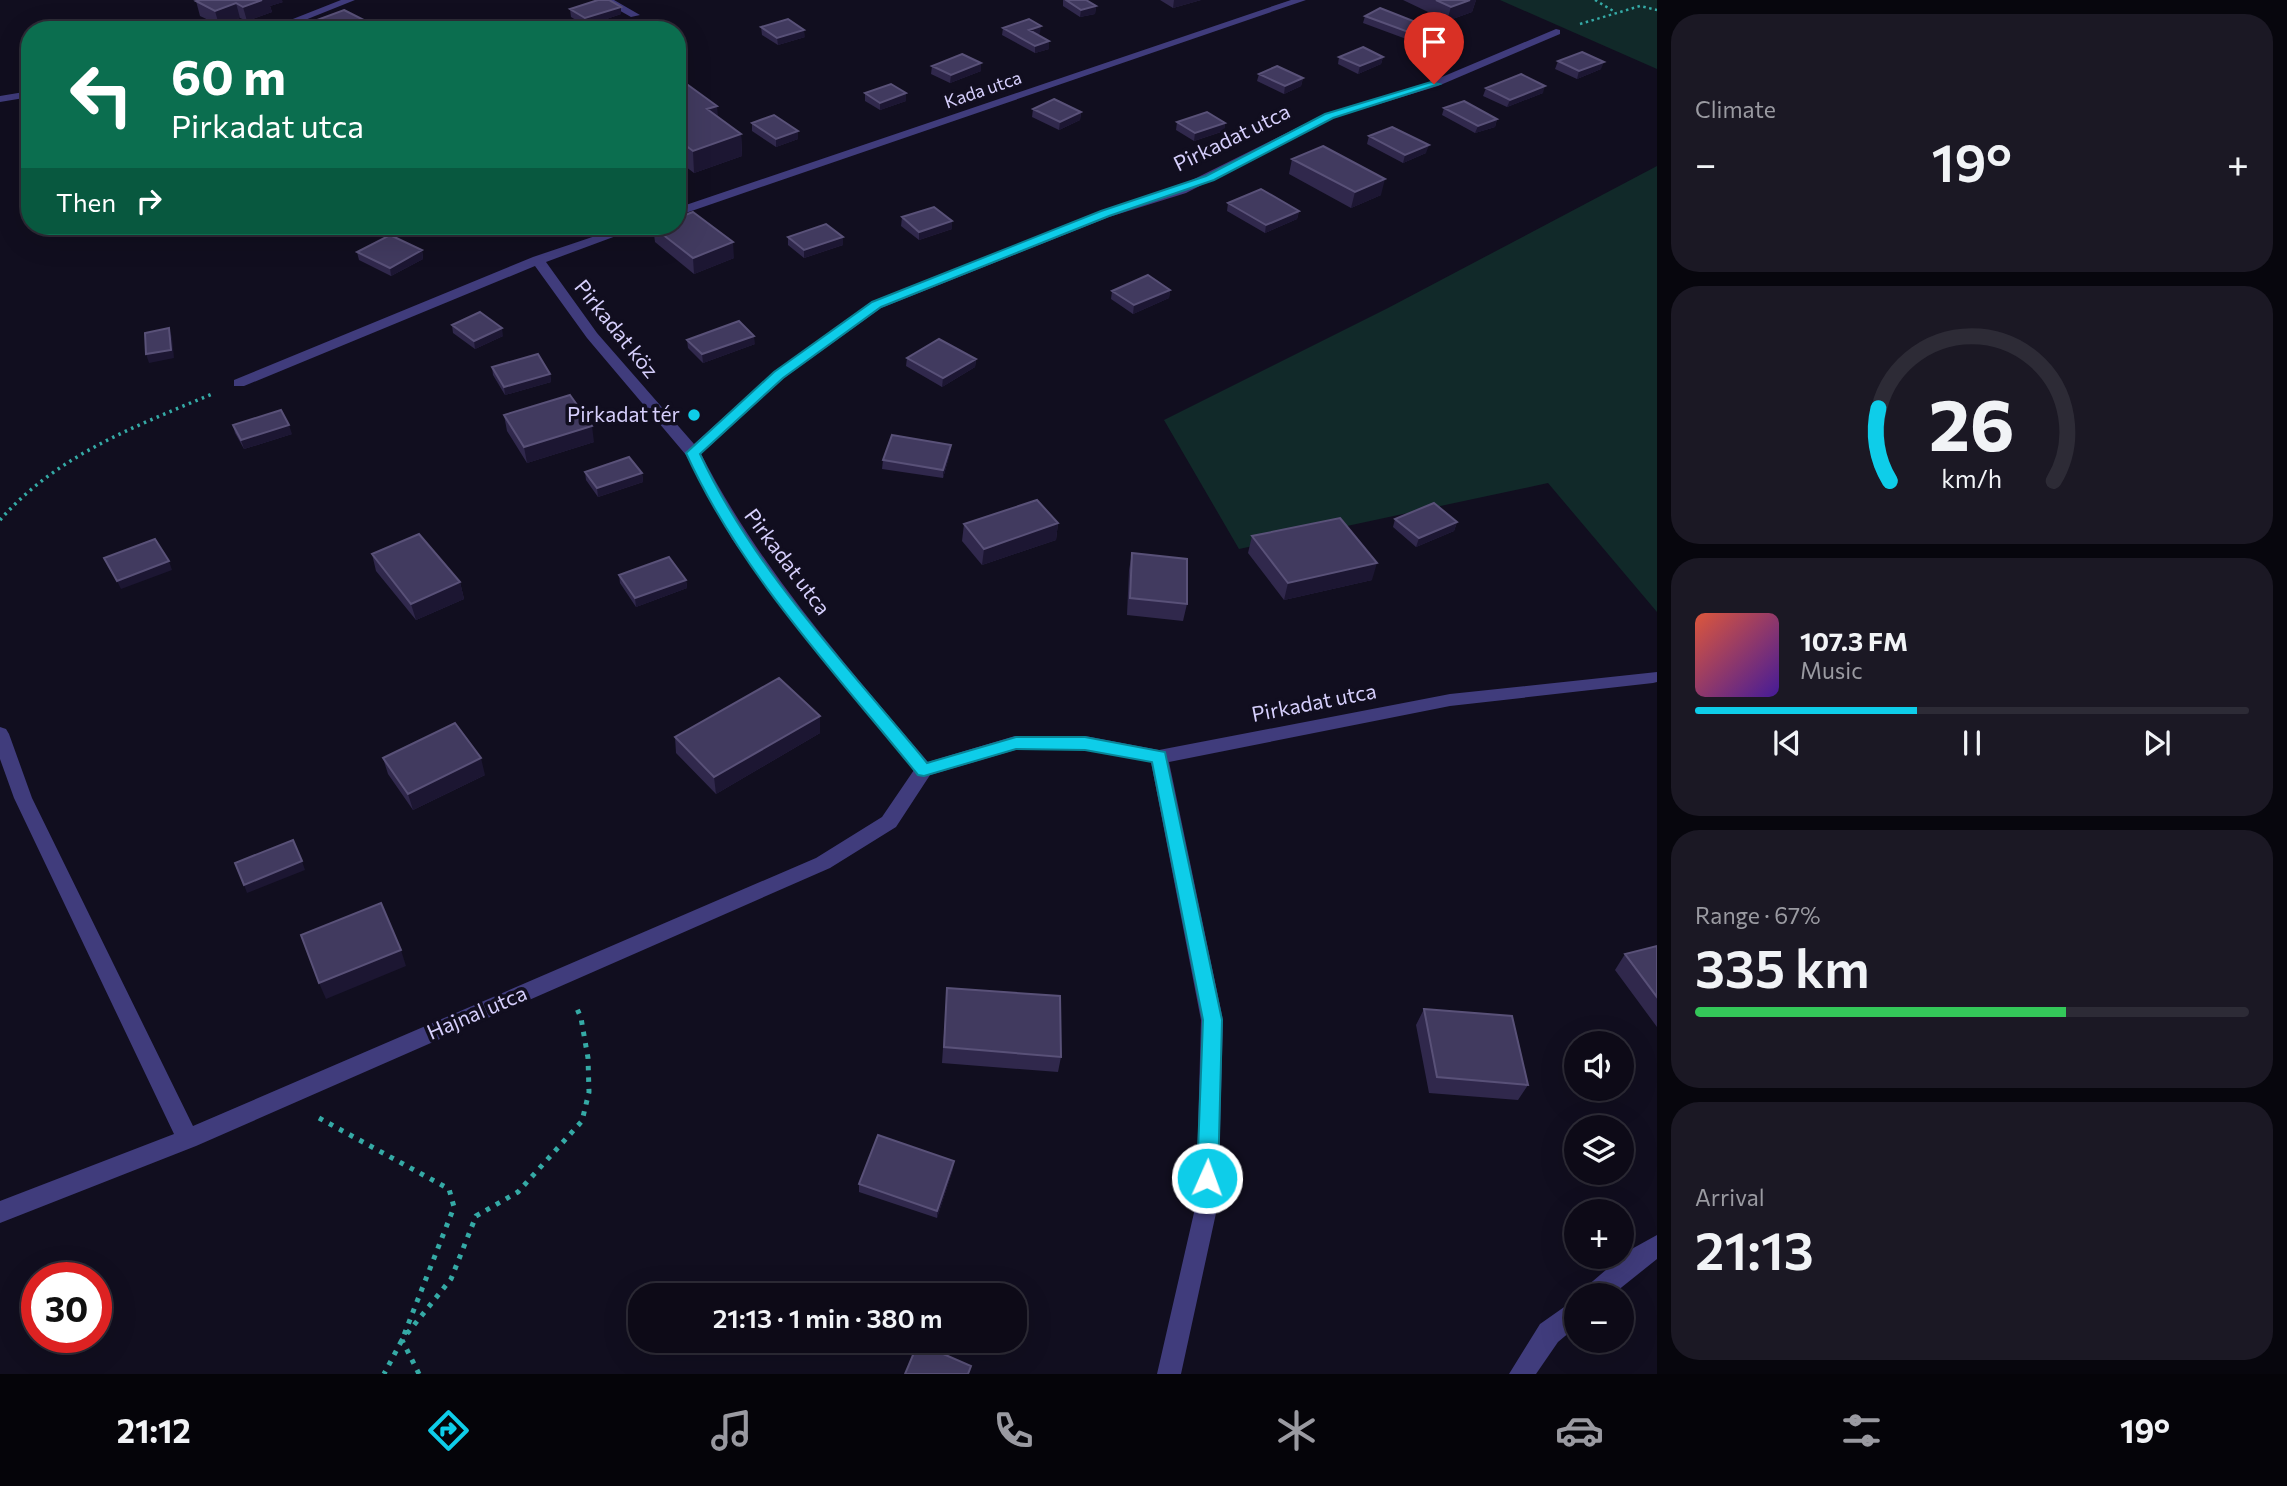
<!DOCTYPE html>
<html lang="en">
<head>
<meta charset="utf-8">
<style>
  :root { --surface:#0d0a17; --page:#1b1824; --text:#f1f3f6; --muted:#9a9aa1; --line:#2d2b36; --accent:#0ecde9 }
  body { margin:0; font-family:Commissioner,sans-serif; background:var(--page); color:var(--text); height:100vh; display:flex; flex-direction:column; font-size:26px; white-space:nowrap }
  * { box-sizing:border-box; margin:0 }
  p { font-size:23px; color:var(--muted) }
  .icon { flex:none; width:38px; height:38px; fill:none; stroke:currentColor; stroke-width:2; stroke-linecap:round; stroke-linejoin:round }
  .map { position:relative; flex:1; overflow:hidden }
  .panel { display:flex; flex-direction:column; gap:14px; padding:14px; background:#07060d; width:630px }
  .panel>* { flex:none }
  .top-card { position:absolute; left:21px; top:21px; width:665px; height:214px; border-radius:28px; box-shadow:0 7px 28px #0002,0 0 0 2px var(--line); background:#0b6e4f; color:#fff; overflow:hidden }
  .controls { position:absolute; left:1564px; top:1031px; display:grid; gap:14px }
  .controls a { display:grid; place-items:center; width:70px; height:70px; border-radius:50%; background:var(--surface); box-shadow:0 7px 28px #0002,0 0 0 2px var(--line); font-size:35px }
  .speed { position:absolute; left:21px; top:1262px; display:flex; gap:14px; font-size:35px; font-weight:700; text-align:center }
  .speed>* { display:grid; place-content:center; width:91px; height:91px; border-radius:50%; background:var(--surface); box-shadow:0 7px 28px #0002,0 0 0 2px var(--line); line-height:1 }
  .speed .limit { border:10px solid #d22; background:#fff; color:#111 }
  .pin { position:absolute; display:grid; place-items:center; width:60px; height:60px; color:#fff; margin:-72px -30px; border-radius:50% 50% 50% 0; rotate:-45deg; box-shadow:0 0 7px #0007 }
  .pin .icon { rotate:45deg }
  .me { position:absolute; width:77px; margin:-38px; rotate:2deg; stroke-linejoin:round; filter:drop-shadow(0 0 5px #0008) }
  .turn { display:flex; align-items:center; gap:24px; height:147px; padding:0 35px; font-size:32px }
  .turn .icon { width:91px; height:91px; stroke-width:2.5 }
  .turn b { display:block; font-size:49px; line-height:60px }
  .then { display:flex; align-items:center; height:66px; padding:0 35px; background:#0003; gap:14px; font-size:26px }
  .big { font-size:52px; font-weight:600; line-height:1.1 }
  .panel .widget { flex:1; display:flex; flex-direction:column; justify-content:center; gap:10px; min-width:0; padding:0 24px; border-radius:28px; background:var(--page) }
  .panel .dial { align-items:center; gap:0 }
  .dial svg { height:182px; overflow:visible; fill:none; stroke:var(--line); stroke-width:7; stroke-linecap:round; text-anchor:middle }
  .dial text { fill:var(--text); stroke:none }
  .song { display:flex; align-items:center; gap:21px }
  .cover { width:84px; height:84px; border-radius:10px; background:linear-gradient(135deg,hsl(10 70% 55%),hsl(260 70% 35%)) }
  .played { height:7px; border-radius:4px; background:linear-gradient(90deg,var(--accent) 40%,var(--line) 40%) }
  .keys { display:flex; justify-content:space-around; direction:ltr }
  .heat { display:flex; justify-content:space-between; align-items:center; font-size:38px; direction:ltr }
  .charge { height:10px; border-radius:5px; background:linear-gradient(90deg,#34c759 67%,var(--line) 0) }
  .trip { position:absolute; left:628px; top:1283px; width:399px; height:70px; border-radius:28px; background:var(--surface); box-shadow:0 7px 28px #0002,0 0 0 2px var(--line); font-weight:600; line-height:70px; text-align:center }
  .dock { display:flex; height:112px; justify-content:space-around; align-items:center; background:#050409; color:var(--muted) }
  .dock .icon { width:49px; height:49px }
  .dock .on { color:var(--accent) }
  .dock b { font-size:32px; color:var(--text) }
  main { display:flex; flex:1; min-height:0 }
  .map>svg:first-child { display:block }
  .green { fill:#112929 }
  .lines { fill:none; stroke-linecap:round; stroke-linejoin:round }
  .path-far2 { stroke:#35aaa6; stroke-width:2.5; stroke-dasharray:2.5 3.5; stroke-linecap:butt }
  .path-far1 { stroke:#35aaa6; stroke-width:3.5; stroke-dasharray:2.5 4.5; stroke-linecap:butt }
  .path { stroke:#35aaa6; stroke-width:5; stroke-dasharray:4.5 7; stroke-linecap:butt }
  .minor { fill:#403c7c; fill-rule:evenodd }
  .wall { fill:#30284c }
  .shaded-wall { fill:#1c1632 }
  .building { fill:#413a5f; stroke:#595178; stroke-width:2 }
  .route { fill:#0ecde9; stroke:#098597; stroke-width:2 }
  .poi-dot { fill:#0ecde9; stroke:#110e1f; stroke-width:2.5 }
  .labels { text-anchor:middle; stroke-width:7; stroke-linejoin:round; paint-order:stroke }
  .far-street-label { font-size:18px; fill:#d6cffc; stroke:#110e1f }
  .street-label { font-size:21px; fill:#d6cffc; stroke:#110e1f }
  .poi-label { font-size:21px; fill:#d6cffc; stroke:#110e1f; text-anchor:end }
</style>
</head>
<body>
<main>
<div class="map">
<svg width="1657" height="1374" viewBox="0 0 1657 1374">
  <rect width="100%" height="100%" fill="#110e1f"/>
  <!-- green -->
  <path class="green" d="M1500,0h157v69z
    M1657,166v446l-109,-129 -309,66 -75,-129 224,-112z"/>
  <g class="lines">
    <!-- path-far2 -->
    <path class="path-far2" d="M1595,0l20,12
      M1580,24l60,-18 17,4"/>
    <!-- path-far1 -->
    <path class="path-far1" d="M0,520c57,-65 134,-93 212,-126"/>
    <!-- path -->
    <path class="path" d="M319,1118l130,71 5,18 -52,133 -18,34
      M419,1374l-17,-34 49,-61 25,-63 42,-24 64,-71 7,-29 -1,-34 -7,-40 -6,-14"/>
    <!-- minor -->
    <path class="minor" d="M341,0h14l-75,30h-15z
      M601,0h13l26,15 -9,2z
      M1291,0h15l-629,216v-8z
      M1556,29l4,1v4l-122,52 -105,32 -147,75 -77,24 -228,91 -97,70 -83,76c59,115 144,210 227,308l87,-26h70l74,14 291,-56 207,-22v10l-4,1 -203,23 -281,56 54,258 -5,184 -37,170h-24l39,-170 5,-184 -50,-258 -66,-12h-70l-85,25 -34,52 -66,41 -634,278 -196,77v-22l174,-67 -160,-336 -14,-39v-32l6,2 3,5 23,64 161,328 623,-268 66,-41 32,-47 -122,-148 -60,-83 -46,-84 -99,-117 -52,-72 -291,120h-10v-6l299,-123 92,-31h18l-97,36 51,71 97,111 80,-72 97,-70 230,-91 77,-24 147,-73 105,-32z
      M30,91v6l-30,5v-6z
      M1657,1235v24l-45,36h-30l4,-8 42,-36z
      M1577,1298v28l-19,16 -22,32h-27l31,-50z"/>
  </g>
  <!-- wall -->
  <path class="wall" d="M1063,0h23l10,6 -1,8 -15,3 -17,-11z
    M1160,0h41l-28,8z
    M1403,0h73l-4,12 -25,9z
    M196,1l87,1 -13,4 2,6 -25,9 -7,-3 -21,7 -19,-9z
    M570,9l51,5 -35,12 -15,-9z
    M1365,16l59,17 -15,7 -46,-17z
    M761,27l44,10 -27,8 -16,-10z
    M1003,28l37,5 -3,1 12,15 -14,4 -33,-18z
    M1339,57h44l-2,7 -23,10 -20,-10z
    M1558,61l43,8 -24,10 -22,-10z
    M981,63v8l-31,12 -19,-9 1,-8z
    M1259,74l44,4 -2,8 -17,8 -27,-13z
    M677,77l41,41 23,16 1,22 -48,17 -17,-13z
    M1486,88l57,5 -36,14 -24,-11z
    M865,93l41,8 -26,9 -15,-9z
    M1444,108l53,11 -2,8 -20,6 -33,-18z
    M1033,109l48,3 -1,8 -21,10 -27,-13z
    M1177,122l48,1 -1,8 -30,10 -18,-11z
    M752,123l46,16 -22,8 -24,-16z
    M1369,136l57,17 -23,10 -36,-19z
    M1292,159l89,36 -30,13 -62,-34z
    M1228,203l71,8 -2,8 -32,14 -38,-22z
    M902,217l50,12 -33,11 -18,-14z
    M653,227l81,31 -40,16 -39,-32z
    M788,237l55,8 -39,13 -16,-13z
    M422,250l1,9 -32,17 -32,-16 -2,-8z
    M1170,290l-1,8 -36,16 -22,-15 1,-8z
    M452,325l51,11 -28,13 -22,-16z
    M687,340l68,4 -52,19 -15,-15z
    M907,358l69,1 -1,8 -33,20 -36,-21z
    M492,367l58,7 1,8 -46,13 -12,-20z
    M504,415l90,27 -67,21 -20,-32z
    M233,425l59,9 -48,15 -9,-16z
    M950,453l-7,25 -61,-9 1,-9z
    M585,472l57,1 1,9 -45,15 -12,-17z
    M1395,519l62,3 -3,9 -38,16 -23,-20z
    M1058,523l-2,17 -74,25 -20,-24 2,-17z
    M1252,536l120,44 -88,20 -36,-47z
    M1132,553l55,51 -4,17 -56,-6 2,-45z
    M372,554l88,28 4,17 -48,21 -40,-49z
    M619,575l67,5 1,8 -51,19 -16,-24z
    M820,716v17l-104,61 -40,-41 -1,-16z
    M383,758l102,17 -72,35 -25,-36z
    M1657,946v81l-42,-57 10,-16z
    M947,988l114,69 -3,15 -116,-9z
    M1424,1009l104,76 -10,15 -89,-7 -13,-68z
    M953,1169l-16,49 -78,-26v-8z"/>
  <!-- shaded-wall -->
  <path class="shaded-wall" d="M262,0h20l1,2 -13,4 2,6 -25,9 -4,-14z
    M1174,0h27l-28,8z
    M1470,0h6l-4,12 -25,9 4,-14z
    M236,3l4,15 -21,7 -4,-14z
    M1096,6l-1,8 -15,3 1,-7z
    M621,7v7l-35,12 -1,-8z
    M366,21l2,9h-24v-1z
    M1041,26l-1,7 -12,4 1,-7z
    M1426,26l-2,7 -15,7 2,-7z
    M804,30l1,7 -27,8 -1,-7z
    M1049,41v8l-14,4v-7z
    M1383,57l-2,7 -23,10 2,-8z
    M1604,62l-3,7 -24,10 2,-8z
    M981,63v8l-31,12 1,-8z
    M1303,78l-2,8 -17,8 1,-8z
    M1545,86l-2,7 -36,14 3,-7z
    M906,93v8l-26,9v-7z
    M717,106l2,22 -12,-19z
    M1081,112l-1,8 -21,10 1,-8z
    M1497,119l-2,8 -20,6 3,-7z
    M1225,123l-1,8 -30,10 1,-8z
    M798,131v8l-22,8v-8z
    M741,134l1,22 -48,17 -1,-22z
    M1429,145l-3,8 -23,10 2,-8z
    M1385,179l-4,16 -30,13 4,-16z
    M1299,211l-2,8 -32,14 1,-8z
    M952,221v8l-33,11v-8z
    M843,237v8l-39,13v-8z
    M733,242l1,16 -40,16 -1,-16z
    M422,250l1,9 -32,17 -1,-8z
    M1170,290l-1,8 -36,16 1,-9z
    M169,328l3,9 2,21 -25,5 -3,-9z
    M502,328l1,8 -28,13 -1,-8z
    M754,336l1,8 -52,19 -1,-9z
    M976,359l-1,8 -33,20 1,-9z
    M550,374l1,8 -46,13 -1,-8z
    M289,425l3,9 -48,15 -3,-9z
    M592,426l2,16 -67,21 -3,-16z
    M951,445l-1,8 -7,25v-8z
    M642,473l1,9 -45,15 -1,-9z
    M1457,522l-3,9 -38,16 3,-9z
    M1058,523l-2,17 -74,25 2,-16z
    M169,561l3,9 -51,19 -4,-8z
    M1377,563l-5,17 -88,20 4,-17z
    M686,580l1,8 -51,19 -1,-9z
    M460,582l4,17 -48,21 -5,-16z
    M820,716v17l-104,61 -2,-17z
    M481,758l4,17 -72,35 -5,-16z
    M302,861l3,9 -58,23 -3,-8z
    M401,950l5,16 -80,33 -7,-16z
    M954,1161l-1,8 -16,49v-7z"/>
  <!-- building -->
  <path class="building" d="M200,0h62l-19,7 -7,-4 -21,8 -19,-10z
    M598,0h11l12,7 -36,11 -15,-9z
    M1066,0h20l10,6 -15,4z
    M1436,0h34l-19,7z
    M1380,8l46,18 -15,7 -46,-17z
    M344,10l22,11 -22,8 2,1h-56z
    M788,19l16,11 -27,8 -16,-11z
    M1029,19l12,7 -12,4 20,11 -14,5 -32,-18z
    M1363,47l20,10 -23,9 -21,-9z
    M1582,52l22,10 -25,9 -21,-10z
    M962,54l19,9 -30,12 -19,-9z
    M1277,66l26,12 -18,8 -26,-12z
    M1521,74l24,12 -35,14 -24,-12z
    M677,77l40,29 -10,3 34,25 -48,17 -16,-12z
    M891,84l15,9 -26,10 -15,-10z
    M1054,99l27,13 -21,10 -27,-13z
    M1464,101l33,18 -19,7 -34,-18z
    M1207,112l18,11 -30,10 -18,-11z
    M774,115l24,16 -22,8 -24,-16z
    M1392,127l37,18 -24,10 -36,-19z
    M1323,146l62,33 -30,13 -63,-33z
    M1261,189l38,22 -33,14 -38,-22z
    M934,207l18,14 -33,11 -17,-15z
    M693,212l40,30 -40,16 -40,-31 24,-1v-8z
    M826,224l17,13 -39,13 -16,-13z
    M390,235l32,15 -32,18 -33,-16z
    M1148,275l22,15 -36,15 -22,-14z
    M480,312l22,16 -28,13 -22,-16z
    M739,321l15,15 -52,18 -15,-14z
    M169,328l2,22 -25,4 -1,-21z
    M939,339l37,20 -33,19 -36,-20z
    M538,354l12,20 -46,13 -12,-20z
    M570,395l22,31 -68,21 -20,-32z
    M281,410l8,15 -48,15 -8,-15z
    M892,435l59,10 -8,25 -60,-10z
    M629,457l13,16 -45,15 -12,-16z
    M1037,500l21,23 -74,26 -20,-25z
    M1434,503l23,19 -38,16 -24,-19z
    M1340,518l37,45 -89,20 -36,-47z
    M419,534l41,48 -49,22 -39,-50z
    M155,539l14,22 -52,20 -13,-23z
    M1132,553l55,6v45l-57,-6z
    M669,557l17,23 -51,18 -16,-23z
    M779,678l41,38 -106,61 -39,-40z
    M455,723l26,35 -73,36 -25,-36z
    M293,840l9,21 -58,24 -9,-22z
    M381,903l20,47 -82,33 -18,-48z
    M1657,946v51l-32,-43z
    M947,988l113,8 1,61 -117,-10z
    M1424,1009l88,7 16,69 -91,-8z
    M878,1135l76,26 -17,50 -78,-27z
    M918,1343l53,23 -3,8h-63z"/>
  <!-- route -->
  <path class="route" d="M1431,82l8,2 -106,34 -119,62 -105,36 -228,91 -98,71 -83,76c54,116 146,210 227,309l89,-26h69l80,15 57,268 -4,158 -3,7 -8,3 -7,-3 -3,-7 6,-158 -51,-258 -67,-12 -69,-1 -92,27 -6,-1c-83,-103 -177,-201 -232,-322l88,-81 98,-70 229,-91 105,-35 119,-62z"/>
  <!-- markers -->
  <circle class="poi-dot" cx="694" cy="415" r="7"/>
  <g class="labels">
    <!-- far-street labels -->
    <g class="far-street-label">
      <text transform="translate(983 90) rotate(-19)" y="6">Kada utca</text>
    </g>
    <!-- street labels -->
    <g class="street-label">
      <text transform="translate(1232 138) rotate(-26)" y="7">Pirkadat utca</text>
      <text transform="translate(616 329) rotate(51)" y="7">Pirkadat köz</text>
      <text transform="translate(787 562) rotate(53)" y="7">Pirkadat utca</text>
      <text transform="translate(1314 703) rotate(-11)" y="7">Pirkadat utca</text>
      <text transform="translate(477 1013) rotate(-23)" y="7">Hajnal utca</text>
    </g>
    <!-- poi labels -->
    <g class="poi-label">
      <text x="680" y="422">Pirkadat tér</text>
    </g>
  </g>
</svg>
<div class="controls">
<a><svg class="icon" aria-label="sound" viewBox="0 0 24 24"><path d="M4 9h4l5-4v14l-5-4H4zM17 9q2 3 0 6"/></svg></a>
<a><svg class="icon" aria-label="layers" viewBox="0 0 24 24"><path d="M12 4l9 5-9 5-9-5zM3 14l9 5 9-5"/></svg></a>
<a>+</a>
<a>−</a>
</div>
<div class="speed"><div class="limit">30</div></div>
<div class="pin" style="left:1434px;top:84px;background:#d93025"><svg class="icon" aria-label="arrive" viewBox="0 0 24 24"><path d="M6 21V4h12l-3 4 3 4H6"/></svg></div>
<svg class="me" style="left:1207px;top:1178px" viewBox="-20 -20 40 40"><circle r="17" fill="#0ecde9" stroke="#fff" stroke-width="3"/><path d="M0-11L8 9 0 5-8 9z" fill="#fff"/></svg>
<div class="trip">21:13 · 1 min · 380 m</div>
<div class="top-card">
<div class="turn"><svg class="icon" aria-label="left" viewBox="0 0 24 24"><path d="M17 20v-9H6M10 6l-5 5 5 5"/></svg><div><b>60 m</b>Pirkadat utca</div></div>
<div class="then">Then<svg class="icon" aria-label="right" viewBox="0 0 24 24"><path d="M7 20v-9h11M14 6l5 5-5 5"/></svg></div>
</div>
</div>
<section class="panel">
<div class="widget"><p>Climate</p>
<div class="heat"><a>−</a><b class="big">19°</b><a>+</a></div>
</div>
<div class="widget dial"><svg viewBox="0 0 100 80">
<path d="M14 69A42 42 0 1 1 86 69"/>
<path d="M14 69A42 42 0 0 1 9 37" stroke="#0ecde9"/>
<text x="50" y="56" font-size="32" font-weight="700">26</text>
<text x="50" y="72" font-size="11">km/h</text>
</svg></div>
<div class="widget">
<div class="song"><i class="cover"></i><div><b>107.3 FM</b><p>Music</p></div></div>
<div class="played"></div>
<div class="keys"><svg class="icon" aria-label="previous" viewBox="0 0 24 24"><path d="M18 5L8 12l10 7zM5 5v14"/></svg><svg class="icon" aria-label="pause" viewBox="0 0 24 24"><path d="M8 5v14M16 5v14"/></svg><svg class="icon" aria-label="next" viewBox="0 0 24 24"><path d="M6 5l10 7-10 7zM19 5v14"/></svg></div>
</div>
<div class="widget"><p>Range · 67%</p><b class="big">335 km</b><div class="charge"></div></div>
<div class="widget"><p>Arrival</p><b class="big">21:13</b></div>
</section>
</main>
<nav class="dock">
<b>21:12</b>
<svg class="icon on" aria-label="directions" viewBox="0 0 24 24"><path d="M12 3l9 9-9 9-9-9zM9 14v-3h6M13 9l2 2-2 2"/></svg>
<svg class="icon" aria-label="music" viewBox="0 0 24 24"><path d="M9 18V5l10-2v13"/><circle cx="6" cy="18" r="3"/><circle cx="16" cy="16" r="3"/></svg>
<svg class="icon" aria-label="phone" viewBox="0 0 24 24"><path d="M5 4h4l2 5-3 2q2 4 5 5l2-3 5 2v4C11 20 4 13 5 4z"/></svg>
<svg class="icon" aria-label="climate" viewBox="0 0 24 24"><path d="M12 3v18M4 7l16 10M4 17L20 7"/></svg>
<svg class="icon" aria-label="car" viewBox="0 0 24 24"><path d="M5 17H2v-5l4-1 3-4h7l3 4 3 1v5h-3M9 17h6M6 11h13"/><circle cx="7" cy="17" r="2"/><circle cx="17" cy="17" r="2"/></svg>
<svg class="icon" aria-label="filters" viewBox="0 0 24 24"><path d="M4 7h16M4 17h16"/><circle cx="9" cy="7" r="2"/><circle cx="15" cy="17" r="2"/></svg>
<b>19°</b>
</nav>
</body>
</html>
